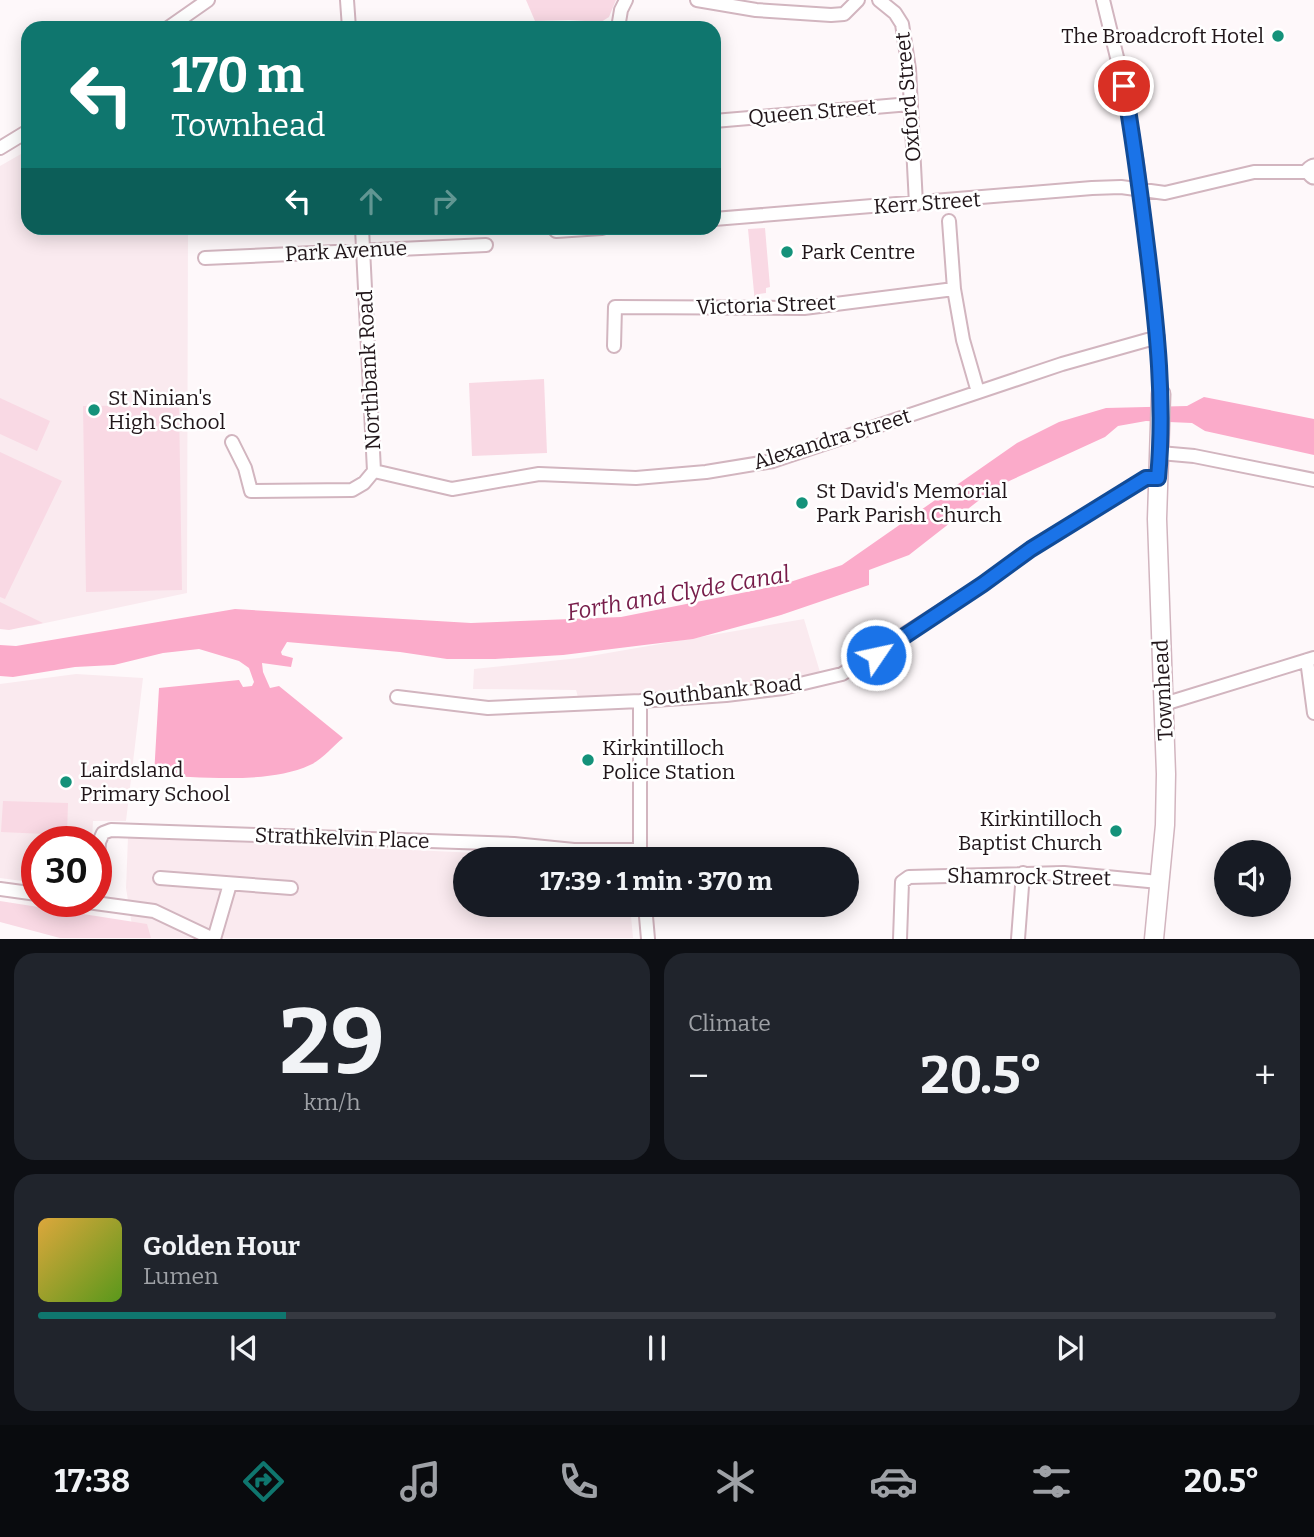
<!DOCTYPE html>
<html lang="en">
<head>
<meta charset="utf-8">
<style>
  :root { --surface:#171b24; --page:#20242c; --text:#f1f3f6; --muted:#9ea1a6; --line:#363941; --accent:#0f766e }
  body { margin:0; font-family:Bitter,serif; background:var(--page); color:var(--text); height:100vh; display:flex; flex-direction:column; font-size:26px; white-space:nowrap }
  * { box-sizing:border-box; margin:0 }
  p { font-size:23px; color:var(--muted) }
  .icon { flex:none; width:38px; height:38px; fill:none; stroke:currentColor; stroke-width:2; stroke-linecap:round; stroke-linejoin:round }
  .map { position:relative; height:939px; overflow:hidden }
  .details { display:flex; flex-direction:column; gap:14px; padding:14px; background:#0d0f14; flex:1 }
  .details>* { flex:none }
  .top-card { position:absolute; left:21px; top:21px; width:700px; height:214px; border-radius:21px; box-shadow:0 4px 18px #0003; background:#0f766e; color:#fff; overflow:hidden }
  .buttons { position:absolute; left:1214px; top:840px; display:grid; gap:14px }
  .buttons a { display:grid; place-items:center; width:77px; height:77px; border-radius:50%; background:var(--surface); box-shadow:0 4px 18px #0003; font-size:35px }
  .speed { position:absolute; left:21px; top:826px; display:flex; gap:14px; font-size:35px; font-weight:700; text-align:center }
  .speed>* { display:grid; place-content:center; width:91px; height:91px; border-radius:50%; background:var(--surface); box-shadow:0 4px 18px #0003; line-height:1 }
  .speed .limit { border:10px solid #d22; background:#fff; color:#111 }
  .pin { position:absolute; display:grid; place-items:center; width:60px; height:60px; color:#fff; margin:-30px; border:4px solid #fff; border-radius:50%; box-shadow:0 2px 7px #0007 }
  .me { position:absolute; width:77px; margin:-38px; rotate:56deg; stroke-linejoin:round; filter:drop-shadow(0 0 5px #0008) }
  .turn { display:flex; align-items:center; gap:24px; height:147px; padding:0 35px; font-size:32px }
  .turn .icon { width:91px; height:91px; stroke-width:2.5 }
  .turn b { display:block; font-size:49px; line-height:60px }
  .lanes { display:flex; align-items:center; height:66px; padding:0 35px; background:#0003; justify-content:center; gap:35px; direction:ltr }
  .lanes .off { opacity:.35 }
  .big { font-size:52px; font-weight:700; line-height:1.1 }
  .details .card { flex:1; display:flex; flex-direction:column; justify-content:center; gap:10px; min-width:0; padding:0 24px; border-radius:21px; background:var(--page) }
  .details .dial { align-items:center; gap:0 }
  .dial b { font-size:91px; line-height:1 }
  .song { display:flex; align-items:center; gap:21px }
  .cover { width:84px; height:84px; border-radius:10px; background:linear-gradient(135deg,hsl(40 70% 55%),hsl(90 70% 35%)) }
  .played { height:7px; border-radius:4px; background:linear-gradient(90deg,var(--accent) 20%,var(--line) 20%) }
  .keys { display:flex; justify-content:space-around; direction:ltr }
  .heat { display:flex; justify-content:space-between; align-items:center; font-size:38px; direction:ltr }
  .details .tiles { flex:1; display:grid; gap:14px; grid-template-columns:1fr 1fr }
  .card:last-child { grid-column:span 2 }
  .trip { position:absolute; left:453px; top:847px; width:406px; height:70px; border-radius:35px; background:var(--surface); box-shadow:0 4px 18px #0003; font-weight:700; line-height:70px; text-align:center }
  .dock { display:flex; height:112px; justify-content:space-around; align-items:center; background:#090b0e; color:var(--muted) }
  .dock .icon { width:49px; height:49px }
  .dock .active { color:var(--accent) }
  .dock b { font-size:32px; color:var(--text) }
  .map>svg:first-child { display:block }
  .built { fill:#faeaef }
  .green { fill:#f9d9e4 }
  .water { fill:#fbabca }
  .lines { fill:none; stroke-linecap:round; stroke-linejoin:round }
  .street-casing { stroke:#d2b5bf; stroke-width:16 }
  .secondary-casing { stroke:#d2b5bf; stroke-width:21 }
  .primary-casing { stroke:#d2b5bf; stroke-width:23 }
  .street { stroke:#fff; stroke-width:12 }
  .secondary { stroke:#fff; stroke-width:18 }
  .primary { stroke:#fff; stroke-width:19 }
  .route-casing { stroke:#114b97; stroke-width:18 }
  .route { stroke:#1a73e8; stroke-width:12 }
  .poi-dot { fill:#14927a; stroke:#fff; stroke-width:2.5 }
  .labels { text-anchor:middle; stroke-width:5; stroke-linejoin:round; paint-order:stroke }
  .poi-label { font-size:21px; fill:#21161a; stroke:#fff; text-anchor:start }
  .street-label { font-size:21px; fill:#21161a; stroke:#fff }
  .water-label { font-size:23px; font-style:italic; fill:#771d4a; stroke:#fff }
</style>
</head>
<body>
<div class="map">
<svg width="1314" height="939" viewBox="0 0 1314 939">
  <rect width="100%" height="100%" fill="#fef8fa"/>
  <!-- built -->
  <path class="built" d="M28,150v78h160l-1,365 -156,33 -31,-4v-456z
    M804,619l16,53 -75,15 -167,10 -2,-7 -103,-1 1,-20 105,-11z
    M76,674l67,4 -17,143h-33l-1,21h-55v41l-37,-5v-194z
    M128,837l478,22h-140v46h164l3,33h-499l-8,-50z"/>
  <!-- green -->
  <path class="green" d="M526,0h90l-7,17 -8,5 -32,-2 -34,1z
    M765,228l5,59 -4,1v5l-7,1 1,8 -5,1 -7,-74z
    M544,379l3,74 -75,3 -3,-73z
    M0,398l50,23 -13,30 -37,-17z
    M179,405l3,185 -96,2 -3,-186z
    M0,452l62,29 -57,118 -5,-2z
    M0,602l43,21 -34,7 -9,-1z
    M3,801l65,2 -1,32 -66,-3z
    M0,901l147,23 4,14h-91l-60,-16z"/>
  <!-- water -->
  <path class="water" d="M1204,397l110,22v36l-109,-24 -13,-8 -46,-2 -28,5 -13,11 -109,50 -87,68 -40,15v15l-88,30 -88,24 -130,16 -68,4h-48l-47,-7 -113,-10 -6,10 1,3 11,3 -2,9 -29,-4 1,9 7,16 9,-2 64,52c-10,8 -21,22 -33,27 -43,20 -109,11 -156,11l5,-88 80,-8 4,7 9,-1 2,-4 -5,-14 -10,-7 -40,-12 -36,4 -49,12 -39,2 -62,10 -13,-1v-31l16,1 219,-37 236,14 150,-6 160,-32 61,-20 175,-122 42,-21 47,-14 81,-2z"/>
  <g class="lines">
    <defs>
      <path id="street" d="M347,0l2,28
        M697,0l59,10 75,5 13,-1 14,-14
        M879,0l16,13 7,11 7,45 7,135
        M1103,0l21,86 13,77 19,161 5,70
        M168,28l40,-28
        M618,28l3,-18 5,-10
        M714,121l196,-17
        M0,148l28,-17
        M714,219l378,-31 29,-1 44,6 89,-21h60
        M949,221l5,68 9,51 15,52
        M362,228l12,243
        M556,231l46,-3
        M205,258l281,-13
        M614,346l1,-39 189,1 150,-19
        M232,442l13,26 6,23 101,-1 12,-7 10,-12
        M1160,453l34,3 120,24
        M374,471l78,18 87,-15 97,4 70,-6 67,-11 289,-97 96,-27
        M1307,660l7,53
        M397,697l91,11 152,-7 86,-6 57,-7 59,-14 141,-90 48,-35 115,-71h12
        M1164,704l150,-46
        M640,859v-158
        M160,878l131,10
        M0,889l37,5
        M96,891l3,-49 4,-9 8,-3 403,14 60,6h66
        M80,901l74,10 59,28
        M645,905l3,34
        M214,939l16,-55
        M900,939l2,-57 7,-5 155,-4 95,9
        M1018,939l5,-66"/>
      <path id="secondary" d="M1154,939l11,-114 1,-51 -9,-255 4,-125"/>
      <path id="primary" d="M1314,169l-3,2 3,3"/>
    </defs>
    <!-- street casing -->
    <use href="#street" class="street-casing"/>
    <!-- secondary casing -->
    <use href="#secondary" class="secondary-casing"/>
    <!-- primary casing -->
    <use href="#primary" class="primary-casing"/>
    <!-- street -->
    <use href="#street" class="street"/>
    <!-- secondary -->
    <use href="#secondary" class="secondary"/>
    <!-- primary -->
    <use href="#primary" class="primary"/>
  </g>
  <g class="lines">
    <defs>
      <path id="route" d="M876,655l107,-71 48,-35 115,-71h12c7,-76 -1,-149 -10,-223 -7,-57 -14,-113 -24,-169"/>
    </defs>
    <!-- route casing -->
    <use href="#route" class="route-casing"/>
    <!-- route -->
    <use href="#route" class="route"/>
  </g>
  <!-- markers -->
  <g class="poi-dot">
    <circle cx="1278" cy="36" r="7"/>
    <circle cx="787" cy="252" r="7"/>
    <circle cx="94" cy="410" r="7"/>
    <circle cx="802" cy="503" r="7"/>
    <circle cx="588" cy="760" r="7"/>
    <circle cx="66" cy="782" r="7"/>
    <circle cx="1116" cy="831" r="7"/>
  </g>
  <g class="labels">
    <!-- poi labels -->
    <g class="poi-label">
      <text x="1264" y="43" text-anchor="end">The Broadcroft Hotel</text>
      <text x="801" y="259">Park Centre</text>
      <text x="108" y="405">St Ninian's<tspan x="108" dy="24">High School</tspan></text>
      <text x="816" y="498">St David's Memorial<tspan x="816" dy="24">Park Parish Church</tspan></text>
      <text x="602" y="755">Kirkintilloch<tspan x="602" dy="24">Police Station</tspan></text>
      <text x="80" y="777">Lairdsland<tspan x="80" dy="24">Primary School</tspan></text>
      <text x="1102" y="826" text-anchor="end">Kirkintilloch<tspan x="1102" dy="24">Baptist Church</tspan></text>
    </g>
    <!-- street labels -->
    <g class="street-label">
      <text transform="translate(908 97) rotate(-95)" y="7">Oxford Street</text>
      <text transform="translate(812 112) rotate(-5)" y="7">Queen Street</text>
      <text transform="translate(927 203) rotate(-4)" y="7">Kerr Street</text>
      <text transform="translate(346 251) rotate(-3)" y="7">Park Avenue</text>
      <text transform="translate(766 305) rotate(-2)" y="7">Victoria Street</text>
      <text transform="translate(369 370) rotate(-93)" y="7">Northbank Road</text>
      <text transform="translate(832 439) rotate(-17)" y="7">Alexandra Street</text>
      <text transform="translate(1163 690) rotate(-93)" y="7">Townhead</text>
      <text transform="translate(722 691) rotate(-6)" y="7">Southbank Road</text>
      <text transform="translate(342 838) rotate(2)" y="7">Strathkelvin Place</text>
      <text transform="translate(1029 877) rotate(1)" y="7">Shamrock Street</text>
    </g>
    <!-- water labels -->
    <g class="water-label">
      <text transform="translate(678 593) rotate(-10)" y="8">Forth and Clyde Canal</text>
    </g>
  </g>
</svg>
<div class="buttons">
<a><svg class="icon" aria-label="sound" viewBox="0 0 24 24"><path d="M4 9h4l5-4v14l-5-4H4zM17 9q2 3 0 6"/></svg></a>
</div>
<div class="speed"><div class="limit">30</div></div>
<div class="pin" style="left:1124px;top:86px;background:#d93025"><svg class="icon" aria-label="arrive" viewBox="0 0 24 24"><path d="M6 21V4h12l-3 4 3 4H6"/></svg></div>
<svg class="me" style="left:876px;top:655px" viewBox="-20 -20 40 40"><circle r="17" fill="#1a73e8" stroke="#fff" stroke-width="3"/><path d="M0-11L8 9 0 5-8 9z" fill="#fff"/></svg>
<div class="trip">17:39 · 1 min · 370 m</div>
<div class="top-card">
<div class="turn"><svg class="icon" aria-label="left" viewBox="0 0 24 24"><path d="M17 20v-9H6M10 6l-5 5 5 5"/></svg><div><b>170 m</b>Townhead</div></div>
<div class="lanes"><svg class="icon" aria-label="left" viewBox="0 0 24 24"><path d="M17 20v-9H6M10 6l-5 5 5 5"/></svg><svg class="icon off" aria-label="ahead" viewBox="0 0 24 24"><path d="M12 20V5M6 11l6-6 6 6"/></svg><svg class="icon off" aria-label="right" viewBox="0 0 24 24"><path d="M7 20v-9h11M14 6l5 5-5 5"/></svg></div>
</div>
</div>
<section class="details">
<div class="tiles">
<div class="card dial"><b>29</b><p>km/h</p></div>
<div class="card"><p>Climate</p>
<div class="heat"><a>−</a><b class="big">20.5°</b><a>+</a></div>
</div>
<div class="card">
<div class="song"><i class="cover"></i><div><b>Golden Hour</b><p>Lumen</p></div></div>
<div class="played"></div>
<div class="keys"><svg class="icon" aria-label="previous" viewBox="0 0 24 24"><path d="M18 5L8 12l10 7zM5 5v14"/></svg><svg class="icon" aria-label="pause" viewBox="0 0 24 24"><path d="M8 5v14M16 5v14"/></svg><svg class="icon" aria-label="next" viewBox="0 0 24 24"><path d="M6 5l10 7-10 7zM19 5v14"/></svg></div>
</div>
</div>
</section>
<nav class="dock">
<b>17:38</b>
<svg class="icon active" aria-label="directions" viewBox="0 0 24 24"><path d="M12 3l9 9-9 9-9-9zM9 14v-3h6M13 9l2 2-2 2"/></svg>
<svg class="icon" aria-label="music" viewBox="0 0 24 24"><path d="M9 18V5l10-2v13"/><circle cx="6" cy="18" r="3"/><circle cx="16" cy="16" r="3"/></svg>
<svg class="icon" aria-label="phone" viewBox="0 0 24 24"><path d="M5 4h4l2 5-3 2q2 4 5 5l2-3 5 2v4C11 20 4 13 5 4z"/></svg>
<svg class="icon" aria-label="climate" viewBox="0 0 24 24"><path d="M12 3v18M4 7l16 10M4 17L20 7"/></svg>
<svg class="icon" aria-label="car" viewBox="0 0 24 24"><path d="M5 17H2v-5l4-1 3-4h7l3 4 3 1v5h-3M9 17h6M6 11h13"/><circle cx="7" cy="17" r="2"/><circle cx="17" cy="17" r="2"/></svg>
<svg class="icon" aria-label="filters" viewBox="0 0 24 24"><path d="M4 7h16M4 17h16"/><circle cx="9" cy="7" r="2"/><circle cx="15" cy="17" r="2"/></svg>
<b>20.5°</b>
</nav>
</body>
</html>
